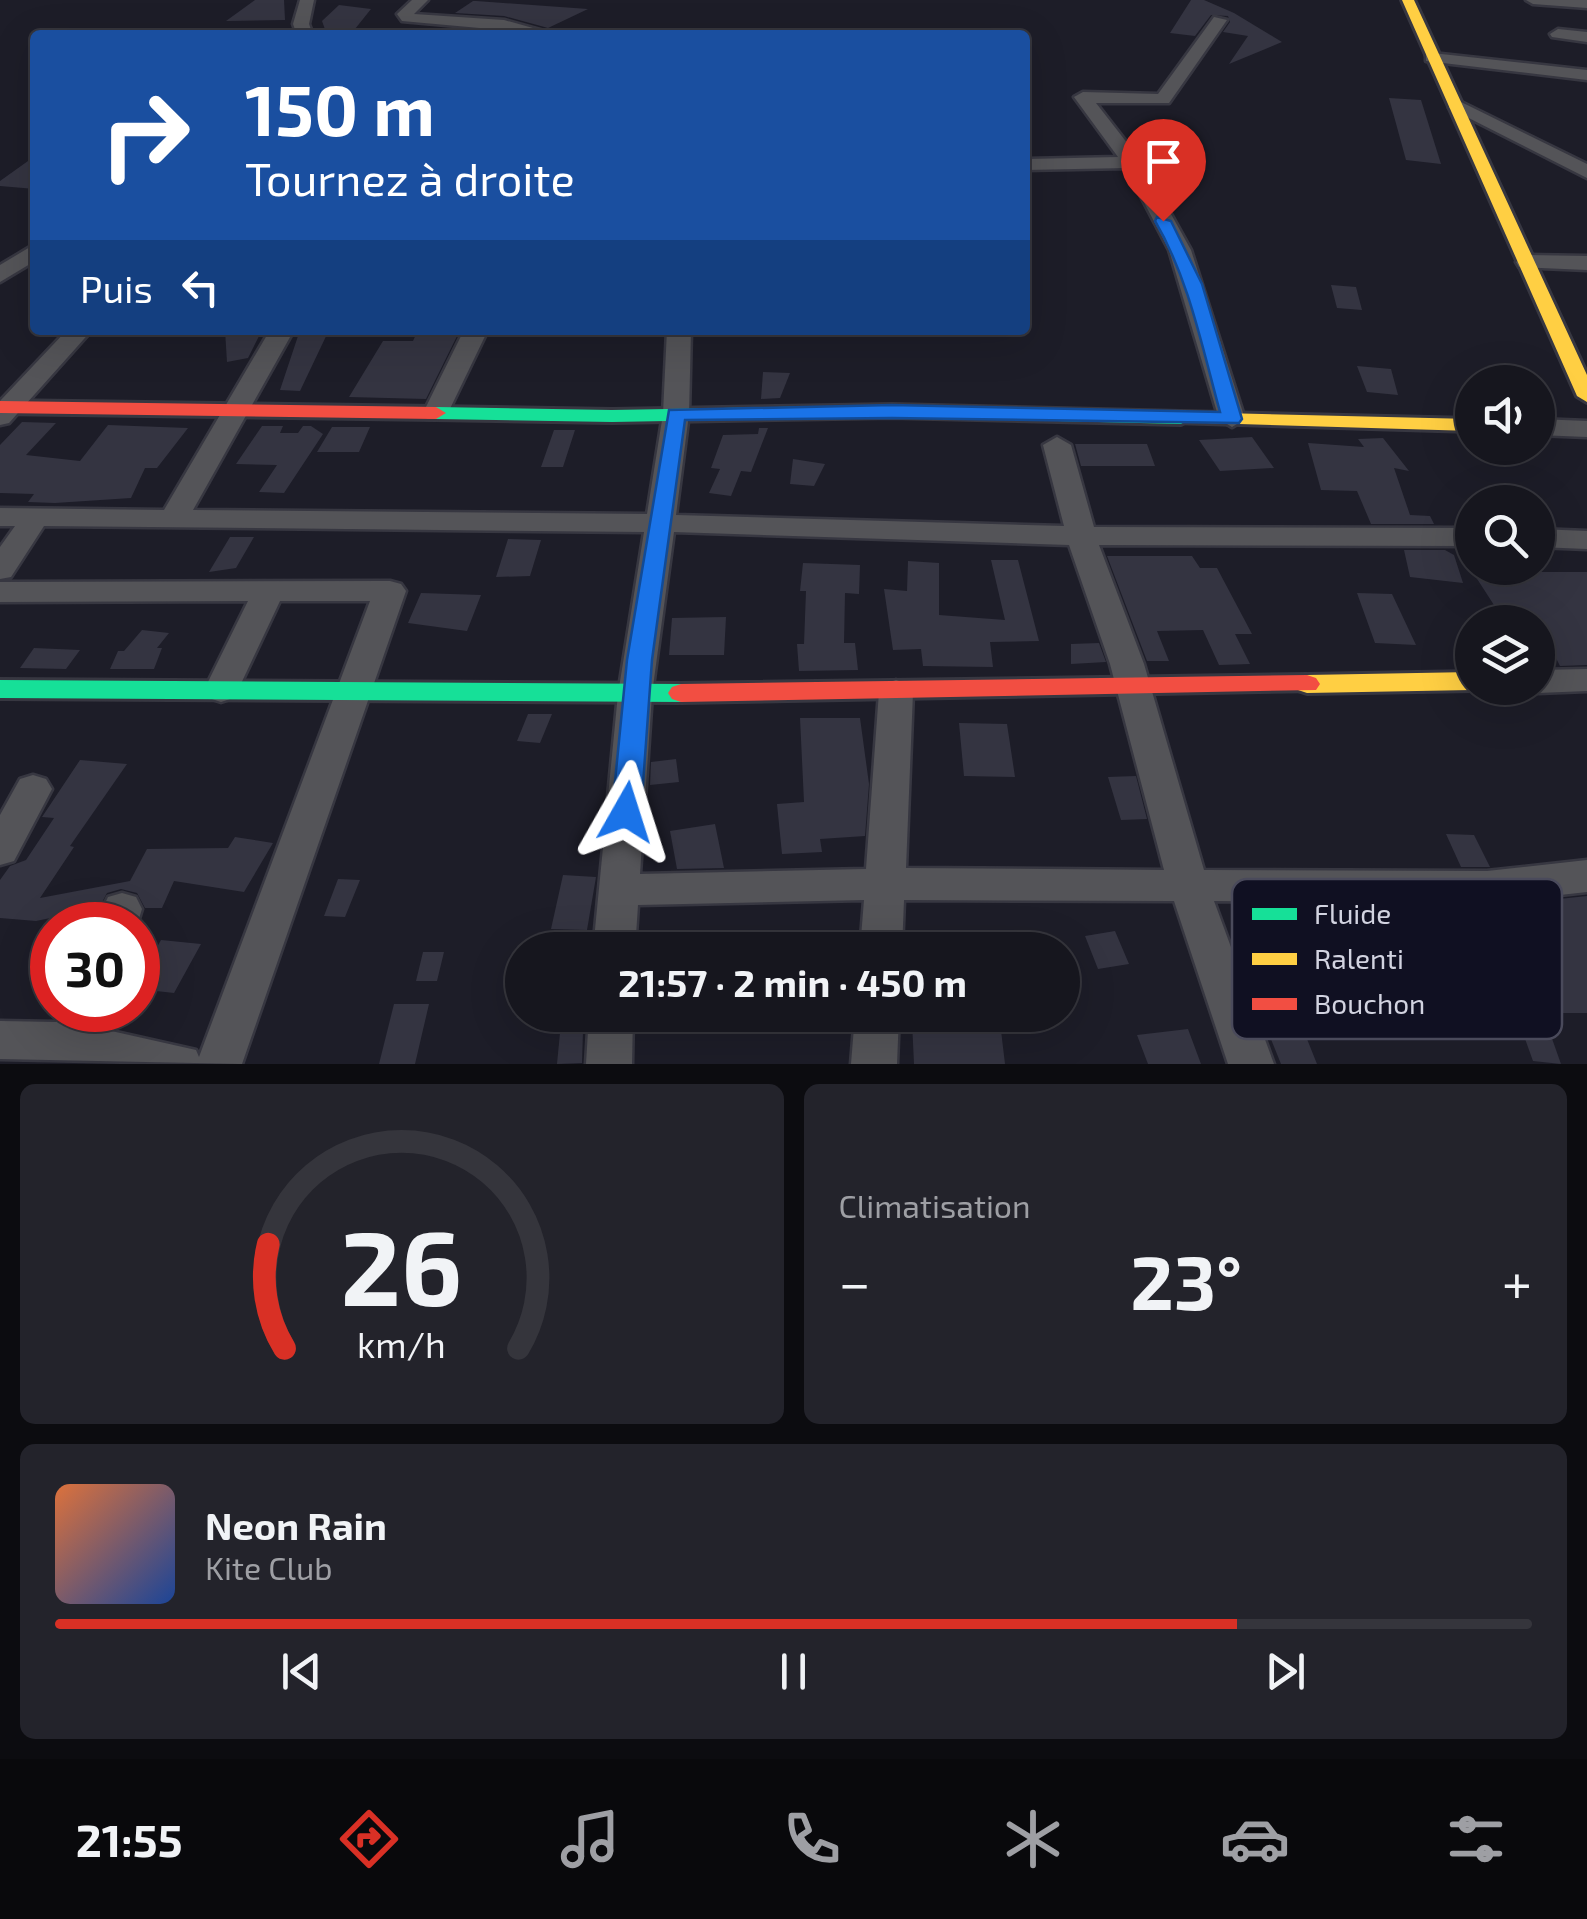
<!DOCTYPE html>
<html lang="fr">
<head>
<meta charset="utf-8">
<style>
  :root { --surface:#16161e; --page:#23232b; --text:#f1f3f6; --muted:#9e9fa4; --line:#35353c; --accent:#d93025 }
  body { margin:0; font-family:"Exo 2",sans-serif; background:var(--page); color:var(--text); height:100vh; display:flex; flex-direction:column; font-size:38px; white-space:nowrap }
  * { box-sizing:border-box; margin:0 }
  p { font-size:32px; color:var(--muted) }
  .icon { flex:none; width:55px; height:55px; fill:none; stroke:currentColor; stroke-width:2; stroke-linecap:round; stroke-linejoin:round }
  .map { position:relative; height:1064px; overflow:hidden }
  .drawer { display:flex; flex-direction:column; gap:20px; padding:20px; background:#0c0c10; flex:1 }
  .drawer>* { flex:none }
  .top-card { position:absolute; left:30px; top:30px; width:1000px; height:305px; border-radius:10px; box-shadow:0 10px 40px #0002,0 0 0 2px var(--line); background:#1a4fa0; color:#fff; overflow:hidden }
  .tools { position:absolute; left:1455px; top:365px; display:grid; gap:20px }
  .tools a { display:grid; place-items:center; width:100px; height:100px; border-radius:50%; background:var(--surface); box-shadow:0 10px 40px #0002,0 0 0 2px var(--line); font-size:50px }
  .speed { position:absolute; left:30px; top:902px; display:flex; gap:20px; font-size:50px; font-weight:700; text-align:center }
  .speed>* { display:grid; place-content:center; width:130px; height:130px; border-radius:50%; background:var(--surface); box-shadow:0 10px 40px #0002,0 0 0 2px var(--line); line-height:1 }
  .speed .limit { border:15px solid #d22; background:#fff; color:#111 }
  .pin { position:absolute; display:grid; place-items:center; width:85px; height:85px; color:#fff; margin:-102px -42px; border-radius:50% 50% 50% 0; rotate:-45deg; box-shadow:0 0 10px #0007 }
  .pin .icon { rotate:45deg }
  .me { position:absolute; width:110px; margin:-55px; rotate:6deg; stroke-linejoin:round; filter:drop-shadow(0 0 8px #0008) }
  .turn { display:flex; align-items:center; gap:35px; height:210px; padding:0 50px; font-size:45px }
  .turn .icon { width:130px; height:130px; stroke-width:2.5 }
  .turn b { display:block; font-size:70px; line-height:85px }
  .then { display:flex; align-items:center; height:95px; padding:0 50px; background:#0003; gap:20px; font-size:38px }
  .big { font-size:75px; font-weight:700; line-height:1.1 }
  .drawer .widget { flex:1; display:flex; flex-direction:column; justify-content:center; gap:15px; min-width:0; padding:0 35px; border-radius:15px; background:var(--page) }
  .drawer .dial { align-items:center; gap:0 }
  .dial svg { height:260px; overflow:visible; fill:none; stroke:var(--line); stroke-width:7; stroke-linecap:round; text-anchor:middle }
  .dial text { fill:var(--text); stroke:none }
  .song { display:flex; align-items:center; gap:30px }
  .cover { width:120px; height:120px; border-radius:15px; background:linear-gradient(135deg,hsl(20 70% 55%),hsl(220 70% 35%)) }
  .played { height:10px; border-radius:5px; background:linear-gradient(90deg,var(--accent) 80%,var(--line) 80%) }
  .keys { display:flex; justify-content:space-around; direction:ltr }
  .heat { display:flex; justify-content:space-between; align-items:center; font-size:55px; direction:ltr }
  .drawer .tiles { flex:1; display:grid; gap:20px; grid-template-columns:1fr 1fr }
  .widget:last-child { grid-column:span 2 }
  .trip { position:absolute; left:505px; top:932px; width:575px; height:100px; border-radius:50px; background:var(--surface); box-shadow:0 10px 40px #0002,0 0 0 2px var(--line); font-weight:700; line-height:100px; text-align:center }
  .menu { display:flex; height:160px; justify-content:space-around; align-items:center; background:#09090c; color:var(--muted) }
  .menu .icon { width:70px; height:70px }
  .menu .on { color:var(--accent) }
  .menu b { font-size:45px; color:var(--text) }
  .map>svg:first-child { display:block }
  .building { fill:#343441 }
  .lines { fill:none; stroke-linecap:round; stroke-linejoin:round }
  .street-casing { stroke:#373741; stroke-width:5 }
  .fast-casing { stroke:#373741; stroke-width:6 }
  .slow-casing { stroke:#373741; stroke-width:6 }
  .jam-casing { stroke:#373741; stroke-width:6 }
  .street { fill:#545458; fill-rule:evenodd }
  .fast { fill:#16e098; fill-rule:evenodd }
  .slow { fill:#ffcf43; fill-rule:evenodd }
  .jam { fill:#f24e42; fill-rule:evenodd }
  .route { fill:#1a73e8; stroke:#114b97; stroke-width:2.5 }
  .key { fill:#101022; stroke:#4a4a5b; stroke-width:2.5 }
  .key-label { font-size:28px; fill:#d2d3e0 }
</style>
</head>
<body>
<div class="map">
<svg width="1587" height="1064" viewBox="0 0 1587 1064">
  <rect width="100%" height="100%" fill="#1d1d28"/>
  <!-- building -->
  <path class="building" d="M255,0h29l1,20 -59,1z
    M1191,0h13l30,13 48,29 -53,22 19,-28 -25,-4 7,-10 -2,-6 -17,-1 -16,21 -25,-3z
    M473,1h3l112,8 -40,19 -44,-12 -49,-3z
    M339,5l32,4 -20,25 -24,1 -5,-14z
    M1389,98l32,2 20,64 -35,-4z
    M35,156v33l-35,-3v-5z
    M1331,285l25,2 6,23 -25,-2z
    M225,330h37l-14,28 -21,4z
    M300,330h29l-29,61 -20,-1z
    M418,330h42l-34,69 -77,-2 34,-56h30z
    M1357,366l34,3 7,26 -31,-3z
    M763,372l27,1 -10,25 -19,1z
    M22,422l34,1 -30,32 54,6 28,-36 80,3 -31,40h-12l-14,30 -76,5 -27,-1 6,-8 -34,-1v-48z
    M262,426h21l-3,7h18l5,-7h8l12,8 -39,59 -25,-1 18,-27 -41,-1z
    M332,427h38l-11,25h-42z
    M759,428h9l-17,44 -10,-1 -10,25 -22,-3 11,-24 -9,-1 12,-33 35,-1z
    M554,430h21l-12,37h-22z
    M1252,437l22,31 -54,3 -21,-31z
    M1383,438l26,33 -15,-3 16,47 20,1 4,8h-63l-14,-33 -36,-1 -13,-47 56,4 -6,-8z
    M1075,444h72l8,22h-74z
    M793,459l32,5 -11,22 -24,-2z
    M230,537h24l-18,31 -27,4z
    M508,539l33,1 -11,36 -34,1z
    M1404,550h41l9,5 9,28 -53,-6z
    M1107,556h85l8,12h17l35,66h-17l15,30 -31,1 -16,-35 -46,1 12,30h-22z
    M991,560h27l21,81 -49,1 3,25 -70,-1 -2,-17 -28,1 -9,-61 23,2 1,-30 31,2v52l66,5z
    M803,563l57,2 -1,29 -14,-1 -1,50h11l3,27 -59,1 -2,-27h7l2,-53h-6z
    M1470,568h39l2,4h76v93l-27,1 -22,-44h-33z
    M421,593l60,2 -14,36 -59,-8z
    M1357,593l35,1 24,51 -41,-2z
    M726,617l-2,38h-55l3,-37z
    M142,630l27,3 -12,15h5l-8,21h-44l8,-18h6z
    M1099,643l7,19 -35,2v-20z
    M34,648l46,2 -14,19 -46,-1z
    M528,714h24l-12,29 -23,-2z
    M800,718h60l9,66 -4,52 -45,3 2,13 -40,2 -5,-50 27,-2z
    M959,723l48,1 8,53 -51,-1z
    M676,759l3,23 -29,3 1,-23z
    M80,760l47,4 -57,82 4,1 -34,51 90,-17 17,-32 81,-1 7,-11 38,6 -29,49 -70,-11 -12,27h-17l-8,-15 -16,-4 -14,4 -8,15 -63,13 -36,-3v-38l10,-14 16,-6 28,-42 -12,-1z
    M1136,776l11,43 -26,1 -13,-43z
    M715,824l9,44 -47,1 -7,-38z
    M1446,834l28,1 16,32h-29z
    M563,875l33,2 -9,53 -36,-1z
    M338,879l22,1 -15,37 -21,-1z
    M1587,896v117h-27l-65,-107z
    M1115,931l14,33 -31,5 -13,-33z
    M161,940l40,4 -27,49 -36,-4v-8z
    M423,952h21l-7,29h-21z
    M394,1004h35l-14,60h-36z
    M1516,1014l28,2 17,48 -28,-3z
    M912,1021l88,1 5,42h-91z
    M1301,1024l16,40h-36l-15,-37z
    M1188,1029l13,35h-53l-11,-29z
    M583,1031l-1,32 -25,1 3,-31z"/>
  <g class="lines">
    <defs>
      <path id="street" d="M300,0h14l-5,24 4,11h-16l-4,-11z
        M412,0h16l-14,14 90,6 54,15 -156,-14 -5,-7z
        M1526,0h61v8l-54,-4z
        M1214,17l13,3 -58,83h-73l46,59 49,88 54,169 -13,8 -13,-8 -50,-169 -43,-82 -101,2 3,-11 90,-2 -44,-60 9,-5 75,2z
        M1558,29l29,3v10l-35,-5 -2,-3z
        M1432,53l155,17v10l-161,-19v-6z
        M1455,99l132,65v14l-138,-70v-8z
        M35,244v17l-35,21v-17z
        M1527,255l60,1v14l-68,-3 -3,-5z
        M67,330h25l-83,93 -9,2v-24z
        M270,330h24l-101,180 454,4 16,-100 4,-84h24l-2,84 -13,101 388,11 -21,-81 14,-8 14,8 23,82 378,1v18l-373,-1 45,119 60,206 283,1 100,-11v32l-100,11 -273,-2 60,163h-46l-54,-163 -270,-1 -2,50h-42l4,-50 -226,5 -3,45h-42l25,-256 26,-162 -600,-6 -33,51 -11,2v-32l15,-21h-15v-18l164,2zM674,532l395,13 41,119 54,206 -258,-2 7,-176 -5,-8 -12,-4 -12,4 -5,8 -13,177 -226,5 12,-180z
        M464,330h24l-43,89h-18l-4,-6z
        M1538,419l49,2v16l-49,-2z
        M1538,529l49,2v18l-49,-2z
        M390,581l11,3 5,7 -164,473 -242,-5v-38l56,1 5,-12h44l-7,18 98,22 3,7 171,-456h-90l-42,89 -5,8 -12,4 -12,-4 -5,-8 44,-89 -248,1v-20z
        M1587,669v22l-49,2 -13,-5h13v-18z
        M33,775l13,4 6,10 -38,72 -14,4v-50l20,-36z
        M122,893l14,4 6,12 -5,16h-42l13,-28z
        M589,1015h44l-1,49h-46z
        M855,1015h44l-2,49h-46z"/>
      <path id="fast" d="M892,405l289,7 10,6 -10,6 -289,-7 -280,5 -176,-3 -10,-6 10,-6 176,3z
        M0,680l681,4 9,3 4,6 -4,6 -9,3 -681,-4z"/>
      <path id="slow" d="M1402,0h12l173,375v27l-10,-6z
        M1181,412l291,7v12l-298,-9 -3,-4 3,-4z
        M1472,672v16h8l-8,2 -165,3 -9,-3 -4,-6 4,-6 9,-3z"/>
      <path id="jam" d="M0,401l436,6 10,6 -10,6 -436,-6z
        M1307,675l9,3 4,6 -4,6 -635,12 -9,-3 -4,-6 4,-6 9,-3z"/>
    </defs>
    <!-- street casing -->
    <use href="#street" class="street-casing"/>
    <!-- fast casing -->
    <use href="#fast" class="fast-casing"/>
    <!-- slow casing -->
    <use href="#slow" class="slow-casing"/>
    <!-- jam casing -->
    <use href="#jam" class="jam-casing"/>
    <!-- street -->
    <use href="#street" class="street"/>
    <!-- fast -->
    <use href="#fast" class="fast"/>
    <!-- slow -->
    <use href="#slow" class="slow"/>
    <!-- jam -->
    <use href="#jam" class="jam"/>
  </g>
  <!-- route -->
  <path class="route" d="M1157,217l14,4 31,63 40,135 -3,4 -347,-5 -207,2 -33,240 -11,152 -5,8 -10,3 -10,-3 -4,-8 15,-152 42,-250 223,-5 328,7c-18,-65 -31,-133 -65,-191z"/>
  <!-- legend -->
  <rect x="1232" y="879" width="330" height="160" rx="15" class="key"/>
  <rect x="1252" y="908" width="45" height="12" fill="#16e098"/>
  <rect x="1252" y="953" width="45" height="12" fill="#ffcf43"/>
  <rect x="1252" y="998" width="45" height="12" fill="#f24e42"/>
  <g class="key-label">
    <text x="1314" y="924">Fluide</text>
    <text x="1314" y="969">Ralenti</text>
    <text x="1314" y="1014">Bouchon</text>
  </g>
</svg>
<div class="tools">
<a><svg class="icon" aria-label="sound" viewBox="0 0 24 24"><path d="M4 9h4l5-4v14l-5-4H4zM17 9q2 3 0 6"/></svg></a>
<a><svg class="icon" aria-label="search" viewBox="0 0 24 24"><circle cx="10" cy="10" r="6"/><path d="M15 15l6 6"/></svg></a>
<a><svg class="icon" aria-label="layers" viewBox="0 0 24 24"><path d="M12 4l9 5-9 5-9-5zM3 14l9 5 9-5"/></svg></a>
</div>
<div class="speed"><div class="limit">30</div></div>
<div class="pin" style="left:1163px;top:221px;background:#d93025"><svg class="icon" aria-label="arrive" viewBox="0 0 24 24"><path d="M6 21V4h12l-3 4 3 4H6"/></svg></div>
<svg class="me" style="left:626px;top:812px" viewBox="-20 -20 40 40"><path d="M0-17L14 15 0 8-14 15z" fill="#1a73e8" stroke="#fff" stroke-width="4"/></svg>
<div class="trip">21:57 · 2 min · 450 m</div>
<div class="top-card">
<div class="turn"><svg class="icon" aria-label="right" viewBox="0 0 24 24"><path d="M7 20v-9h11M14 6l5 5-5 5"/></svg><div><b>150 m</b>Tournez à droite</div></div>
<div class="then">Puis<svg class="icon" aria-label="left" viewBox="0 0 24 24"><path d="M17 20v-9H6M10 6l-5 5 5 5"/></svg></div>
</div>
</div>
<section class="drawer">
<div class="tiles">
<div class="widget dial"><svg viewBox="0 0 100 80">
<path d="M14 69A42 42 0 1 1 86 69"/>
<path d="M14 69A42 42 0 0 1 9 37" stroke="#d93025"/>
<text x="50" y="56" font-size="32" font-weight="700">26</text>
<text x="50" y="72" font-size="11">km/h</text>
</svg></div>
<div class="widget"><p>Climatisation</p>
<div class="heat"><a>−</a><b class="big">23°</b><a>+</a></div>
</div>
<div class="widget">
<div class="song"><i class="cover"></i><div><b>Neon Rain</b><p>Kite Club</p></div></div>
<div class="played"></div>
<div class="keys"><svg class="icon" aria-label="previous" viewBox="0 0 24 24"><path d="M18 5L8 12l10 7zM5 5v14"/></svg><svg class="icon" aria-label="pause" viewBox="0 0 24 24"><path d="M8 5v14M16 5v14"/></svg><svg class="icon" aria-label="next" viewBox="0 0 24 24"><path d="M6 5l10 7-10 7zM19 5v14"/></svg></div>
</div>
</div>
</section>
<nav class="menu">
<b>21:55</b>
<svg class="icon on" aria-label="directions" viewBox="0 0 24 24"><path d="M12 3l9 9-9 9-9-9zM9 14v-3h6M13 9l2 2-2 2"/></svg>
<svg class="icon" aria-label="music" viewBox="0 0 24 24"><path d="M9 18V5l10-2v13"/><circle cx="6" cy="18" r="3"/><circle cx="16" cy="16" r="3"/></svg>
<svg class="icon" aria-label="phone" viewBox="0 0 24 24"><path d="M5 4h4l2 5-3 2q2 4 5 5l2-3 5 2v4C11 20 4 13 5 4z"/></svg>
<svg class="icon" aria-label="climate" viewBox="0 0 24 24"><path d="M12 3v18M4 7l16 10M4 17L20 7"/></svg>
<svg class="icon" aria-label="car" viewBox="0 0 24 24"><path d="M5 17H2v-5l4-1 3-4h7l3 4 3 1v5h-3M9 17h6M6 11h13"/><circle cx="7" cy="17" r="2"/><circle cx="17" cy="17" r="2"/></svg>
<svg class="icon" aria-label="filters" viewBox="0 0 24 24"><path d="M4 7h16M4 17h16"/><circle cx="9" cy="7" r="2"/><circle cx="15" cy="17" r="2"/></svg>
</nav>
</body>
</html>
